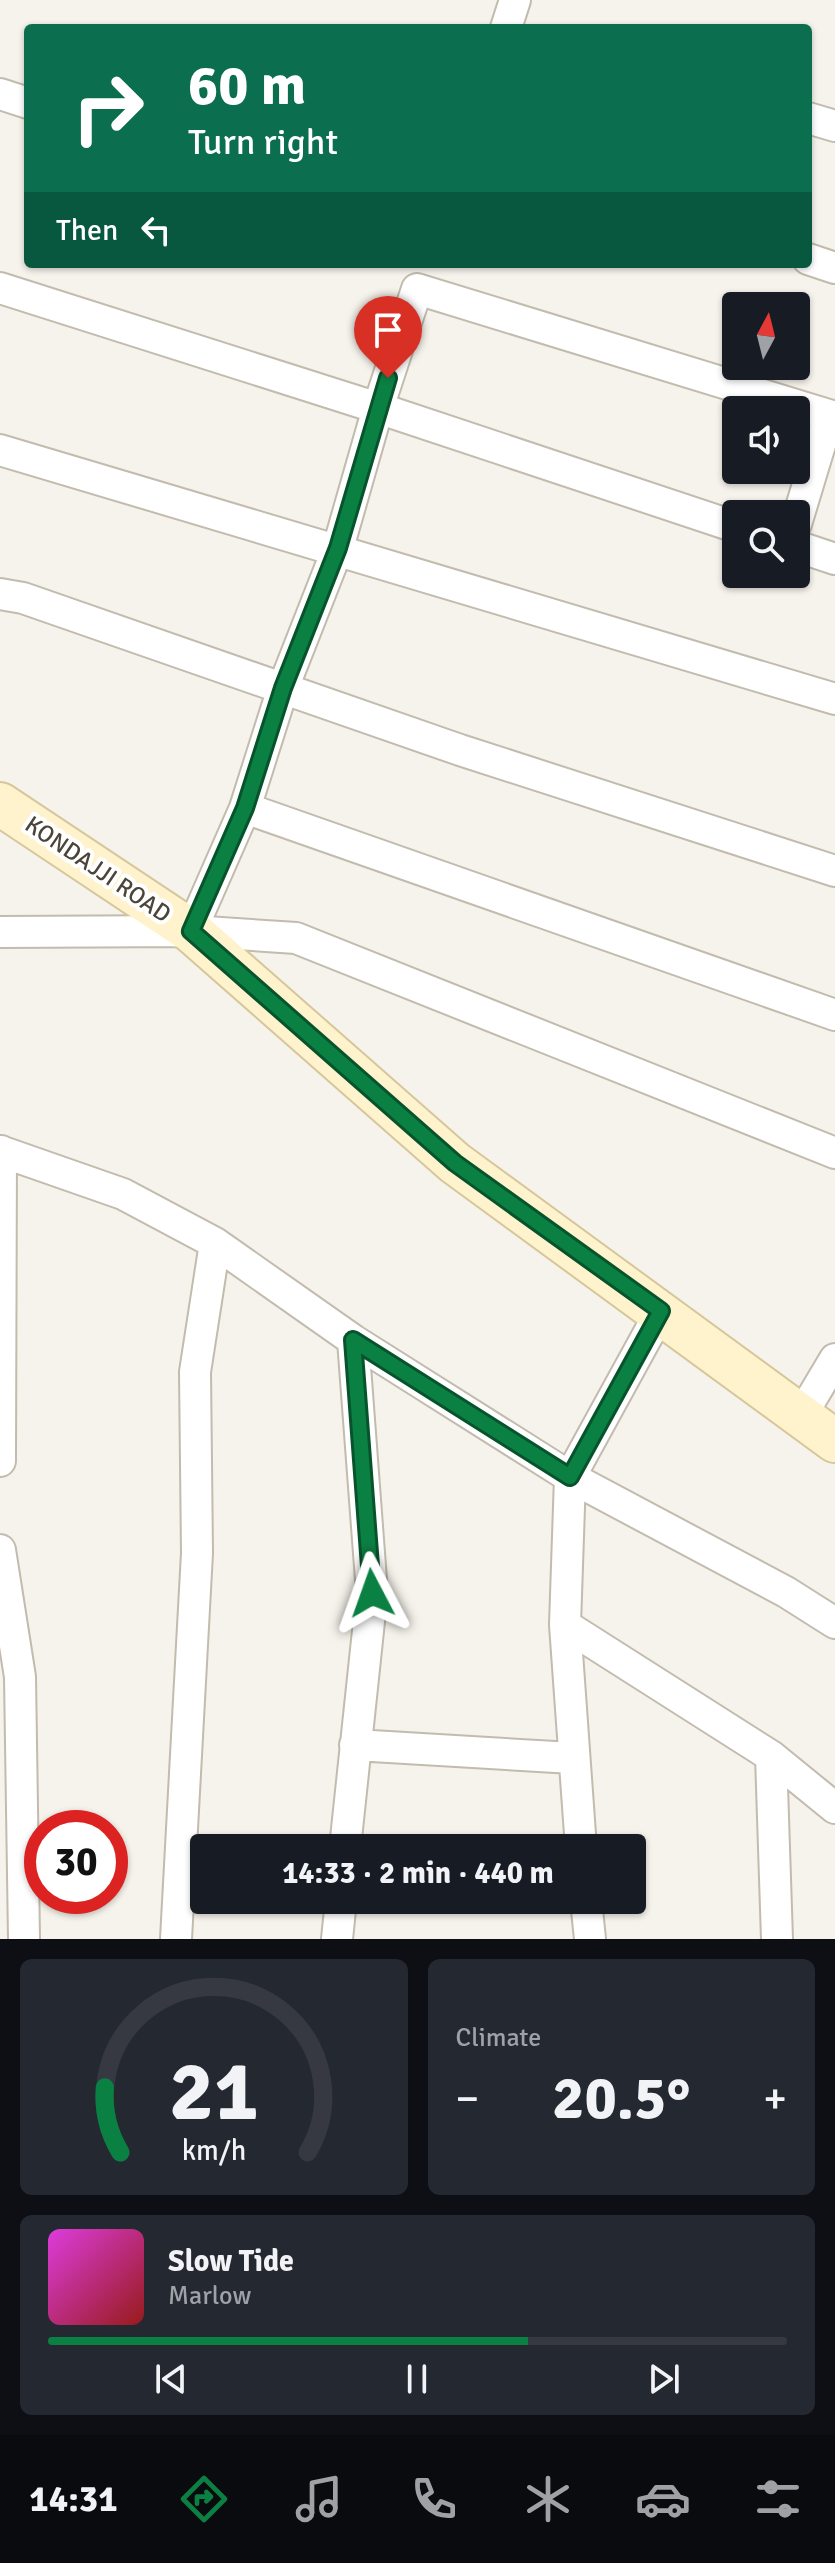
<!DOCTYPE html>
<html lang="en">
<head>
<meta charset="utf-8">
<style>
  :root { --surface:#171b24; --page:#242831; --text:#f1f3f6; --muted:#9ea1a6; --line:#363941; --accent:#0b8043 }
  body { margin:0; font-family:Signika,sans-serif; background:var(--page); color:var(--text); height:100vh; display:flex; flex-direction:column; font-size:30px; white-space:nowrap }
  * { box-sizing:border-box; margin:0 }
  p { font-size:26px; color:var(--muted) }
  .icon { flex:none; width:44px; height:44px; fill:none; stroke:currentColor; stroke-width:2; stroke-linecap:round; stroke-linejoin:round }
  .map { position:relative; height:1939px; overflow:hidden }
  .side { display:flex; flex-direction:column; gap:20px; padding:20px; background:#0d0f14; flex:1 }
  .side>* { flex:none }
  .top-card { position:absolute; left:24px; top:24px; width:788px; height:244px; border-radius:8px; box-shadow:0 2px 6px #0004; background:#0b6e4f; color:#fff; overflow:hidden }
  .needle { width:52px; rotate:7deg }
  .tools { position:absolute; left:722px; top:292px; display:grid; gap:16px }
  .tools a { display:grid; place-items:center; width:88px; height:88px; border-radius:8px; background:var(--surface); box-shadow:0 2px 6px #0004; font-size:40px }
  .speed { position:absolute; left:24px; top:1810px; display:flex; gap:16px; font-size:40px; font-weight:700; text-align:center }
  .speed>* { display:grid; place-content:center; width:104px; height:104px; border-radius:50%; background:var(--surface); box-shadow:0 2px 6px #0004; line-height:1 }
  .speed .limit { border:12px solid #d22; background:#fff; color:#111 }
  .pin { position:absolute; display:grid; place-items:center; width:68px; height:68px; color:#fff; margin:-82px -34px; border-radius:50% 50% 50% 0; rotate:-45deg; box-shadow:0 0 8px #0007 }
  .pin .icon { rotate:45deg }
  .me { position:absolute; width:88px; margin:-44px; rotate:356deg; stroke-linejoin:round; filter:drop-shadow(0 0 6px #0008) }
  .turn { display:flex; align-items:center; gap:28px; height:168px; padding:0 32px; font-size:36px }
  .turn .icon { width:104px; height:104px; stroke-width:2.5 }
  .turn b { display:block; font-size:56px; line-height:68px }
  .then { display:flex; align-items:center; height:76px; padding:0 32px; background:#0003; gap:16px; font-size:30px }
  .big { font-size:60px; font-weight:700; line-height:1.1 }
  .side .widget { flex:1; display:flex; flex-direction:column; justify-content:center; gap:12px; min-width:0; padding:0 28px; border-radius:12px; background:var(--page) }
  .side .dial { align-items:center; gap:0 }
  .dial svg { height:208px; overflow:visible; fill:none; stroke:var(--line); stroke-width:7; stroke-linecap:round; text-anchor:middle }
  .dial text { fill:var(--text); stroke:none }
  .song { display:flex; align-items:center; gap:24px }
  .cover { width:96px; height:96px; border-radius:12px; background:linear-gradient(135deg,hsl(300 70% 55%),hsl(0 70% 35%)) }
  .played { height:8px; border-radius:4px; background:linear-gradient(90deg,var(--accent) 65%,var(--line) 65%) }
  .keys { display:flex; justify-content:space-around; direction:ltr }
  .heat { display:flex; justify-content:space-between; align-items:center; font-size:44px; direction:ltr }
  .side .tiles { flex:1; display:grid; gap:20px; grid-template-columns:1fr 1fr }
  .widget:last-child { grid-column:span 2 }
  .trip { position:absolute; left:190px; top:1834px; width:456px; height:80px; border-radius:8px; background:var(--surface); box-shadow:0 2px 6px #0004; font-weight:700; line-height:80px; text-align:center }
  .dock { display:flex; height:128px; justify-content:space-around; align-items:center; background:#090b0e; color:var(--muted) }
  .dock .icon { width:56px; height:56px }
  .dock .current { color:var(--accent) }
  .dock b { font-size:36px; color:var(--text) }
  .map>svg:first-child { display:block }
  .lines { fill:none; stroke-linecap:round; stroke-linejoin:round }
  .street-casing { stroke:#c2bbae; stroke-width:34 }
  .secondary-casing { stroke:#d6c79b; stroke-width:46 }
  .street { stroke:#fff; stroke-width:30 }
  .secondary { stroke:#fff3cd; stroke-width:42 }
  .route-casing { stroke:#07532c; stroke-width:20 }
  .route { stroke:#0b8043; stroke-width:14 }
  .labels { text-anchor:middle; stroke-width:8; stroke-linejoin:round; paint-order:stroke }
  .street-label { font-size:24px; fill:#4b4439; stroke:#fff }
</style>
</head>
<body>
<div class="map">
<svg width="835" height="1939" viewBox="0 0 835 1939">
  <rect width="100%" height="100%" fill="#f6f3ec"/>
  <g class="lines">
    <defs>
      <path id="street" d="M506,28l9,-28
        M0,94l28,9
        M808,118l27,8
        M808,259l27,9
        M0,288l378,120 39,-119 418,128
        M0,450l835,249
        M796,524l33,-109
        M796,546l39,13
        M0,594l23,4 437,152 375,121
        M245,808l590,207
        M191,931l54,-123 38,-120 55,-140 40,-140 358,119
        M0,932l191,-1 105,7 539,215
        M0,1151l123,43 92,49 138,97 217,137 216,115 49,31
        M801,1416l34,-57
        M0,1461l1,-310
        M0,1550l20,127 4,262
        M565,1625l206,131 64,52
        M355,1745l217,13
        M771,1756l6,183
        M345,1848l27,-255 -19,-253
        M581,1848l-16,-223 5,-148 91,-166
        M586,1900l4,39
        M176,1939l21,-386 -2,-181 20,-129
        M337,1939l4,-39"/>
      <path id="secondary" d="M0,804l191,127 264,232 380,278"/>
    </defs>
    <!-- street casing -->
    <use href="#street" class="street-casing"/>
    <!-- secondary casing -->
    <use href="#secondary" class="secondary-casing"/>
    <!-- street -->
    <use href="#street" class="street"/>
    <!-- secondary -->
    <use href="#secondary" class="secondary"/>
  </g>
  <g class="lines">
    <defs>
      <path id="route" d="M372,1593l-19,-253 217,137 91,-166 -206,-148 -264,-232 54,-123 38,-120 55,-140 50,-170"/>
    </defs>
    <!-- route casing -->
    <use href="#route" class="route-casing"/>
    <!-- route -->
    <use href="#route" class="route"/>
  </g>
  <g class="labels">
    <!-- street labels -->
    <g class="street-label">
      <text transform="translate(98 869) rotate(34)" y="8">KONDAJJI ROAD</text>
    </g>
  </g>
</svg>
<div class="tools">
<a><svg class="needle" viewBox="-14 -14 28 28"><path d="M0-13l5 13h-10z" fill="#e53935"/><path d="M0 13l5-13h-10z" fill="#9ea1a6"/></svg></a>
<a><svg class="icon" aria-label="sound" viewBox="0 0 24 24"><path d="M4 9h4l5-4v14l-5-4H4zM17 9q2 3 0 6"/></svg></a>
<a><svg class="icon" aria-label="search" viewBox="0 0 24 24"><circle cx="10" cy="10" r="6"/><path d="M15 15l6 6"/></svg></a>
</div>
<div class="speed"><div class="limit">30</div></div>
<div class="pin" style="left:388px;top:378px;background:#d93025"><svg class="icon" aria-label="arrive" viewBox="0 0 24 24"><path d="M6 21V4h12l-3 4 3 4H6"/></svg></div>
<svg class="me" style="left:372px;top:1593px" viewBox="-20 -20 40 40"><path d="M0-17L14 15 0 8-14 15z" fill="#0b8043" stroke="#fff" stroke-width="4"/></svg>
<div class="trip">14:33 · 2 min · 440 m</div>
<div class="top-card">
<div class="turn"><svg class="icon" aria-label="right" viewBox="0 0 24 24"><path d="M7 20v-9h11M14 6l5 5-5 5"/></svg><div><b>60 m</b>Turn right</div></div>
<div class="then">Then<svg class="icon" aria-label="left" viewBox="0 0 24 24"><path d="M17 20v-9H6M10 6l-5 5 5 5"/></svg></div>
</div>
</div>
<section class="side">
<div class="tiles">
<div class="widget dial"><svg viewBox="0 0 100 80">
<path d="M14 69A42 42 0 1 1 86 69"/>
<path d="M14 69A42 42 0 0 1 8 44" stroke="#0b8043"/>
<text x="50" y="56" font-size="32" font-weight="700">21</text>
<text x="50" y="72" font-size="11">km/h</text>
</svg></div>
<div class="widget"><p>Climate</p>
<div class="heat"><a>−</a><b class="big">20.5°</b><a>+</a></div>
</div>
<div class="widget">
<div class="song"><i class="cover"></i><div><b>Slow Tide</b><p>Marlow</p></div></div>
<div class="played"></div>
<div class="keys"><svg class="icon" aria-label="previous" viewBox="0 0 24 24"><path d="M18 5L8 12l10 7zM5 5v14"/></svg><svg class="icon" aria-label="pause" viewBox="0 0 24 24"><path d="M8 5v14M16 5v14"/></svg><svg class="icon" aria-label="next" viewBox="0 0 24 24"><path d="M6 5l10 7-10 7zM19 5v14"/></svg></div>
</div>
</div>
</section>
<nav class="dock">
<b>14:31</b>
<svg class="icon current" aria-label="directions" viewBox="0 0 24 24"><path d="M12 3l9 9-9 9-9-9zM9 14v-3h6M13 9l2 2-2 2"/></svg>
<svg class="icon" aria-label="music" viewBox="0 0 24 24"><path d="M9 18V5l10-2v13"/><circle cx="6" cy="18" r="3"/><circle cx="16" cy="16" r="3"/></svg>
<svg class="icon" aria-label="phone" viewBox="0 0 24 24"><path d="M5 4h4l2 5-3 2q2 4 5 5l2-3 5 2v4C11 20 4 13 5 4z"/></svg>
<svg class="icon" aria-label="climate" viewBox="0 0 24 24"><path d="M12 3v18M4 7l16 10M4 17L20 7"/></svg>
<svg class="icon" aria-label="car" viewBox="0 0 24 24"><path d="M5 17H2v-5l4-1 3-4h7l3 4 3 1v5h-3M9 17h6M6 11h13"/><circle cx="7" cy="17" r="2"/><circle cx="17" cy="17" r="2"/></svg>
<svg class="icon" aria-label="filters" viewBox="0 0 24 24"><path d="M4 7h16M4 17h16"/><circle cx="9" cy="7" r="2"/><circle cx="15" cy="17" r="2"/></svg>
</nav>
</body>
</html>
